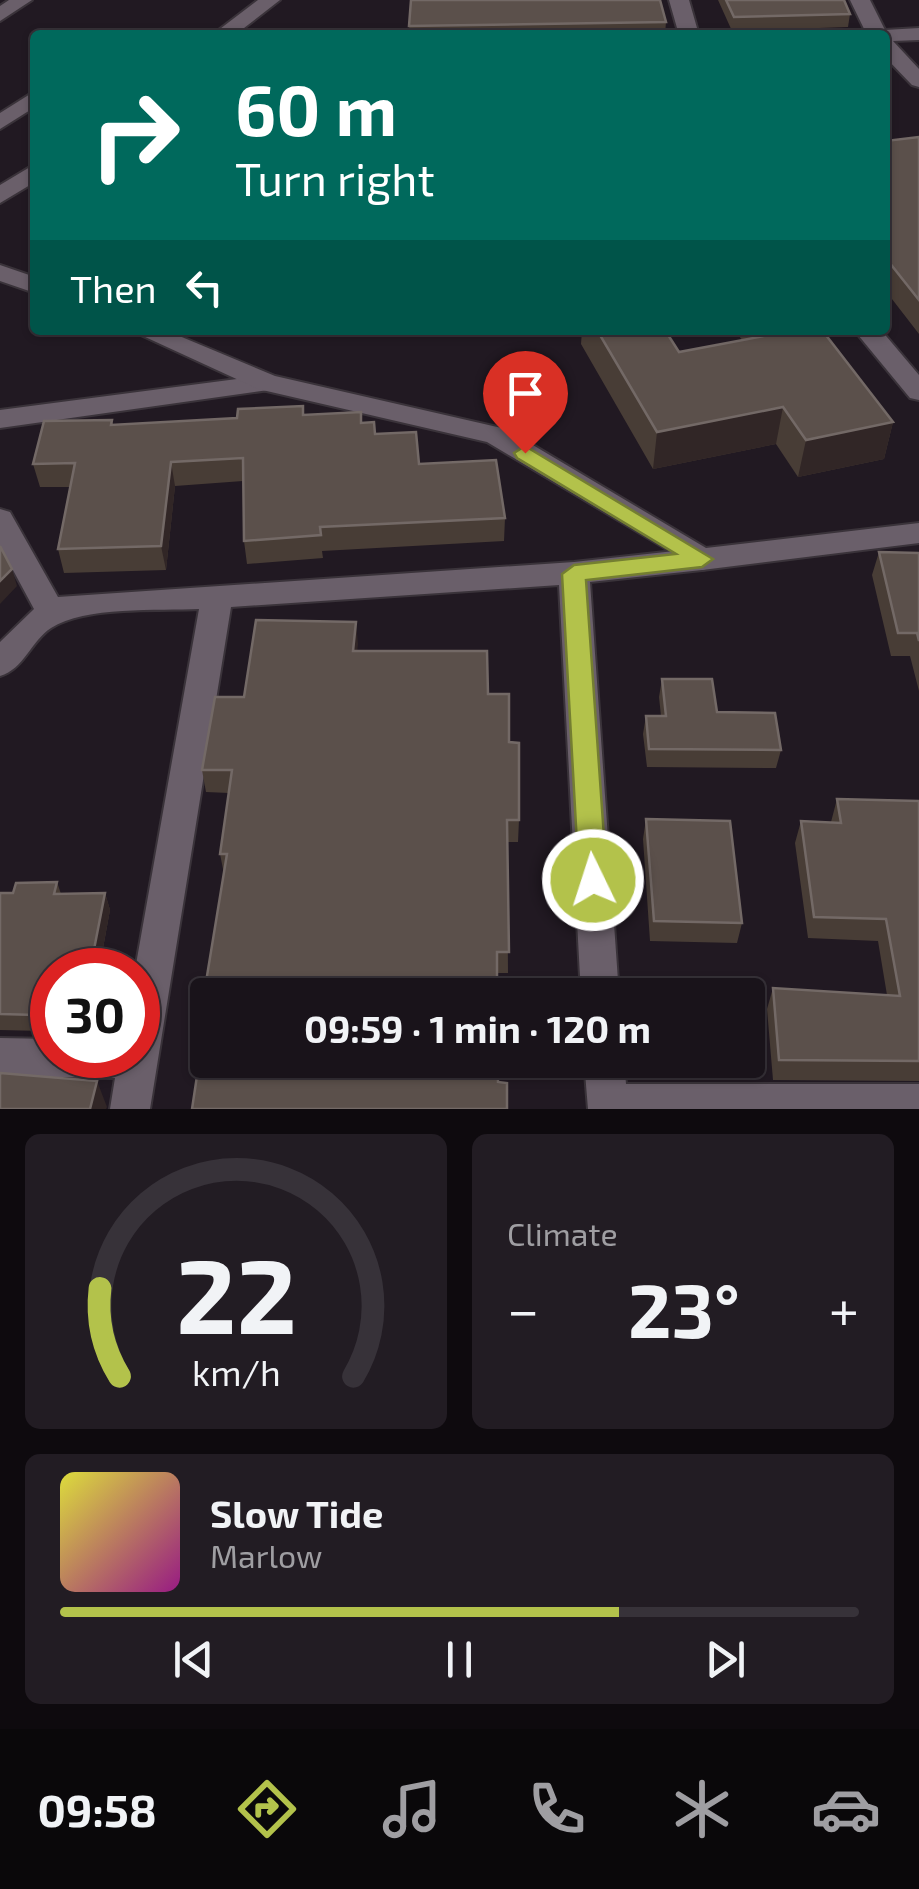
<!DOCTYPE html>
<html lang="en">
<head>
<meta charset="utf-8">
<style>
  :root { --surface:#19131a; --page:#221c23; --text:#f1f3f6; --muted:#9f9ea2; --line:#373239; --accent:#b3c24b }
  body { margin:0; font-family:"Exo 2",sans-serif; background:var(--page); color:var(--text); height:100vh; display:flex; flex-direction:column; font-size:38px; white-space:nowrap }
  * { box-sizing:border-box; margin:0 }
  p { font-size:32px; color:var(--muted) }
  .icon { flex:none; width:55px; height:55px; fill:none; stroke:currentColor; stroke-width:2; stroke-linecap:round; stroke-linejoin:round }
  .map { position:relative; height:1109px; overflow:hidden }
  .details { display:flex; flex-direction:column; gap:25px; padding:25px; background:#0e0a0e; flex:1 }
  .details>* { flex:none }
  .banner { position:absolute; left:30px; top:30px; width:860px; height:305px; border-radius:10px; box-shadow:0 2px 8px #0004,0 0 0 2px var(--line); background:#00695c; color:#fff; overflow:hidden }
  .speed { position:absolute; left:30px; top:948px; display:flex; gap:20px; font-size:50px; font-weight:700; text-align:center }
  .speed>* { display:grid; place-content:center; width:130px; height:130px; border-radius:50%; background:var(--surface); box-shadow:0 2px 8px #0004,0 0 0 2px var(--line); line-height:1 }
  .speed .limit { border:15px solid #d22; background:#fff; color:#111 }
  .pin { position:absolute; display:grid; place-items:center; width:85px; height:85px; color:#fff; margin:-102px -42px; border-radius:50% 50% 50% 0; rotate:-45deg; box-shadow:0 0 10px #0007 }
  .pin .icon { rotate:45deg }
  .me { position:absolute; width:110px; margin:-55px; rotate:356deg; stroke-linejoin:round; filter:drop-shadow(0 0 8px #0008) }
  .turn { display:flex; align-items:center; gap:35px; height:210px; padding:0 40px; font-size:45px }
  .turn .icon { width:130px; height:130px; stroke-width:2.5 }
  .turn b { display:block; font-size:70px; line-height:85px }
  .then { display:flex; align-items:center; height:95px; padding:0 40px; background:#0003; gap:20px; font-size:38px }
  .big { font-size:75px; font-weight:700; line-height:1.1 }
  .details .tile { flex:1; display:flex; flex-direction:column; justify-content:center; gap:15px; min-width:0; padding:0 35px; border-radius:15px; background:var(--page) }
  .details .dial { align-items:center; gap:0 }
  .dial svg { height:260px; overflow:visible; fill:none; stroke:var(--line); stroke-width:7; stroke-linecap:round; text-anchor:middle }
  .dial text { fill:var(--text); stroke:none }
  .song { display:flex; align-items:center; gap:30px }
  .cover { width:120px; height:120px; border-radius:15px; background:linear-gradient(135deg,hsl(60 70% 55%),hsl(310 70% 35%)) }
  .played { height:10px; border-radius:5px; background:linear-gradient(90deg,var(--accent) 70%,var(--line) 70%) }
  .keys { display:flex; justify-content:space-around; direction:ltr }
  .heat { display:flex; justify-content:space-between; align-items:center; font-size:55px; direction:ltr }
  .details .tiles { flex:1; display:grid; gap:25px; grid-template-columns:1fr 1fr }
  .tile:last-child { grid-column:span 2 }
  .trip { position:absolute; left:190px; top:978px; width:575px; height:100px; border-radius:10px; background:var(--surface); box-shadow:0 2px 8px #0004,0 0 0 2px var(--line); font-weight:700; line-height:100px; text-align:center }
  .menu { display:flex; height:160px; justify-content:space-around; align-items:center; background:#0a080a; color:var(--muted) }
  .menu .icon { width:70px; height:70px }
  .menu .selected { color:var(--accent) }
  .menu b { font-size:45px; color:var(--text) }
  .map>svg:first-child { display:block }
  .lines { fill:none; stroke-linecap:round; stroke-linejoin:round }
  .street-casing { stroke:#3a333a; stroke-width:4 }
  .secondary-casing { stroke:#3a333a; stroke-width:4 }
  .street { fill:#6a5f6a; fill-rule:evenodd }
  .secondary { fill:#6a5f6a; fill-rule:evenodd }
  .wall { fill:#483d36 }
  .shaded-wall { fill:#312626 }
  .building { fill:#5b504b; stroke:#736966; stroke-width:2.5 }
  .route { fill:#b3c24b; stroke:#747e31; stroke-width:2.5 }
</style>
</head>
<body>
<div class="map">
<svg width="919" height="1109" viewBox="0 0 919 1109">
  <rect width="100%" height="100%" fill="#211922"/>
  <g class="lines">
    <defs>
      <path id="street" d="M258,0h22l-45,35h-23z
        M669,0h20l10,35h-20z
        M850,0h20l15,30 34,-2v12l-26,1 26,28v18l-7,-2 -27,-28v-22h-18z
        M35,91v16l-35,22v-16z
        M35,164v18l-35,21v-18z
        M854,330h27l38,45v25l-9,-2z
        M267,375l9,2 4,6 -4,6 -276,39v-18z
        M0,509l10,3 48,85 516,-35 128,-14 11,3 4,8 -4,8 -11,3 -112,12 29,413h-38l-22,-410 -328,22 -81,502h-40l5,-31 -115,-2v-38l52,1v16h86l-3,-85 64,-361c-41,2 -114,-3 -148,19 -20,13 -27,41 -51,48v-34l34,-33 -34,-63z
        M584,1060h40l2,24h293v25h-331z"/>
      <path id="secondary" d="M9,0h23l-32,21v-15z
        M0,265l35,12v16l-35,-12z
        M130,330h35l110,46 231,53 200,119 213,-25v20l-217,27 -215,-128 -229,-53z"/>
    </defs>
    <!-- street casing -->
    <use href="#street" class="street-casing"/>
    <!-- secondary casing -->
    <use href="#secondary" class="secondary-casing"/>
    <!-- street -->
    <use href="#street" class="street"/>
    <!-- secondary -->
    <use href="#secondary" class="secondary"/>
  </g>
  <!-- wall -->
  <path class="wall" d="M718,0h126l6,14 -2,13 -116,4z
    M666,22l-1,13h-255l-1,-9z
    M919,137v197l-34,-44v-149z
    M582,330h83l14,22 63,-12 -7,-10h87l71,92 -9,37 -86,18 -22,-33 -123,25 -72,-125z
    M304,415l57,8 14,11 44,30 86,54 -1,23 -182,10 1,7 -76,6 -3,-23 -1,-60 -68,5 -9,84 -102,3 -6,-24 12,-62h-30l-7,-23 79,-44 1,5z
    M879,552l40,1v138l-9,-35h-19l-19,-81z
    M356,622l1,29 131,43 21,48 10,78 -1,22h-11l1,131h-11l-297,84 -4,-14 28,-169 -4,-20 9,-61 -23,-1 -4,-22z
    M662,679l119,71 -5,18 -129,-1 -4,-33 3,-18h15l-2,-19z
    M837,799l82,2v280l-146,-1 -6,-71 6,-21 114,7 -9,-54 -70,-3 -13,-95 6,-22 30,1z
    M646,819l96,104 -5,20 -87,-2 -7,-102z
    M57,882l4,12 44,-1 5,17 -11,60h-47v53h-7l-2,8 -43,-1v-137h13z"/>
  <!-- shaded-wall -->
  <path class="shaded-wall" d="M783,407l-7,37 -123,25 4,-37z
    M893,422l-9,37 -86,18 8,-37z
    M171,462l4,24 -9,84 -5,-24z
    M12,569l5,17 -17,18v-23z
    M356,622l2,22 -3,30 -2,-23z
    M105,893l5,17 -11,60h-9z
    M39,1006l6,17 -2,8 -6,-16z
    M97,1081l10,26 -1,2h-16z"/>
  <!-- building -->
  <path class="building" d="M411,0h249l6,22 -257,4z
    M726,0h118l6,14 -116,3z
    M919,137v163l-34,-43v-116z
    M597,330h68l14,22 90,-17 -3,-5h56l71,92 -87,18 -23,-33 -126,25z
    M303,406v9l58,-3v11l13,-1 1,12 41,-2 3,32 77,-4 9,58 -185,9 1,8 -77,6 -1,-83 -72,4 -10,84 -103,3 17,-86 -42,1 11,-43 68,-1 -1,5 126,-7 1,-9z
    M0,546l12,23 -12,12z
    M879,552l40,1v88l-2,-8h-19z
    M256,620l100,2 -3,29h134l1,43h21v48l10,1v77h-12l2,132h-12v43h-289v65h290v22l9,1v26h-315l10,-66h-6l31,-189h-7l12,-84h-30l13,-73h29z
    M662,679h50l5,33 58,1 6,37 -132,-1 -3,-33h20z
    M837,799l82,2v260l-140,-1 -6,-72 127,8 -14,-77 -72,-2 -13,-96 40,2z
    M646,819l84,2 12,102 -88,-2z
    M57,882l-3,12 51,-1 -15,77h-38v36h-13l-2,9 -37,-1v-121h13l3,-10z
    M0,1073l97,8 -7,28h-90z"/>
  <!-- route -->
  <path class="route" d="M525,446l188,113 -11,8 -116,13 21,300 -4,8h-19l-5,-8 -17,-306 12,-9 102,-11 -159,-96 -3,-5z"/>
</svg>
<div class="speed"><div class="limit">30</div></div>
<div class="pin" style="left:525px;top:453px;background:#d93025"><svg class="icon" aria-label="arrive" viewBox="0 0 24 24"><path d="M6 21V4h12l-3 4 3 4H6"/></svg></div>
<svg class="me" style="left:593px;top:880px" viewBox="-20 -20 40 40"><circle r="17" fill="#b3c24b" stroke="#fff" stroke-width="3"/><path d="M0-11L8 9 0 5-8 9z" fill="#fff"/></svg>
<div class="trip">09:59 · 1 min · 120 m</div>
<div class="banner">
<div class="turn"><svg class="icon" aria-label="right" viewBox="0 0 24 24"><path d="M7 20v-9h11M14 6l5 5-5 5"/></svg><div><b>60 m</b>Turn right</div></div>
<div class="then">Then<svg class="icon" aria-label="left" viewBox="0 0 24 24"><path d="M17 20v-9H6M10 6l-5 5 5 5"/></svg></div>
</div>
</div>
<section class="details">
<div class="tiles">
<div class="tile dial"><svg viewBox="0 0 100 80">
<path d="M14 69A42 42 0 1 1 86 69"/>
<path d="M14 69A42 42 0 0 1 8 42" stroke="#b3c24b"/>
<text x="50" y="56" font-size="32" font-weight="700">22</text>
<text x="50" y="72" font-size="11">km/h</text>
</svg></div>
<div class="tile"><p>Climate</p>
<div class="heat"><a>−</a><b class="big">23°</b><a>+</a></div>
</div>
<div class="tile">
<div class="song"><i class="cover"></i><div><b>Slow Tide</b><p>Marlow</p></div></div>
<div class="played"></div>
<div class="keys"><svg class="icon" aria-label="previous" viewBox="0 0 24 24"><path d="M18 5L8 12l10 7zM5 5v14"/></svg><svg class="icon" aria-label="pause" viewBox="0 0 24 24"><path d="M8 5v14M16 5v14"/></svg><svg class="icon" aria-label="next" viewBox="0 0 24 24"><path d="M6 5l10 7-10 7zM19 5v14"/></svg></div>
</div>
</div>
</section>
<nav class="menu">
<b>09:58</b>
<svg class="icon selected" aria-label="directions" viewBox="0 0 24 24"><path d="M12 3l9 9-9 9-9-9zM9 14v-3h6M13 9l2 2-2 2"/></svg>
<svg class="icon" aria-label="music" viewBox="0 0 24 24"><path d="M9 18V5l10-2v13"/><circle cx="6" cy="18" r="3"/><circle cx="16" cy="16" r="3"/></svg>
<svg class="icon" aria-label="phone" viewBox="0 0 24 24"><path d="M5 4h4l2 5-3 2q2 4 5 5l2-3 5 2v4C11 20 4 13 5 4z"/></svg>
<svg class="icon" aria-label="climate" viewBox="0 0 24 24"><path d="M12 3v18M4 7l16 10M4 17L20 7"/></svg>
<svg class="icon" aria-label="car" viewBox="0 0 24 24"><path d="M5 17H2v-5l4-1 3-4h7l3 4 3 1v5h-3M9 17h6M6 11h13"/><circle cx="7" cy="17" r="2"/><circle cx="17" cy="17" r="2"/></svg>
</nav>
</body>
</html>
